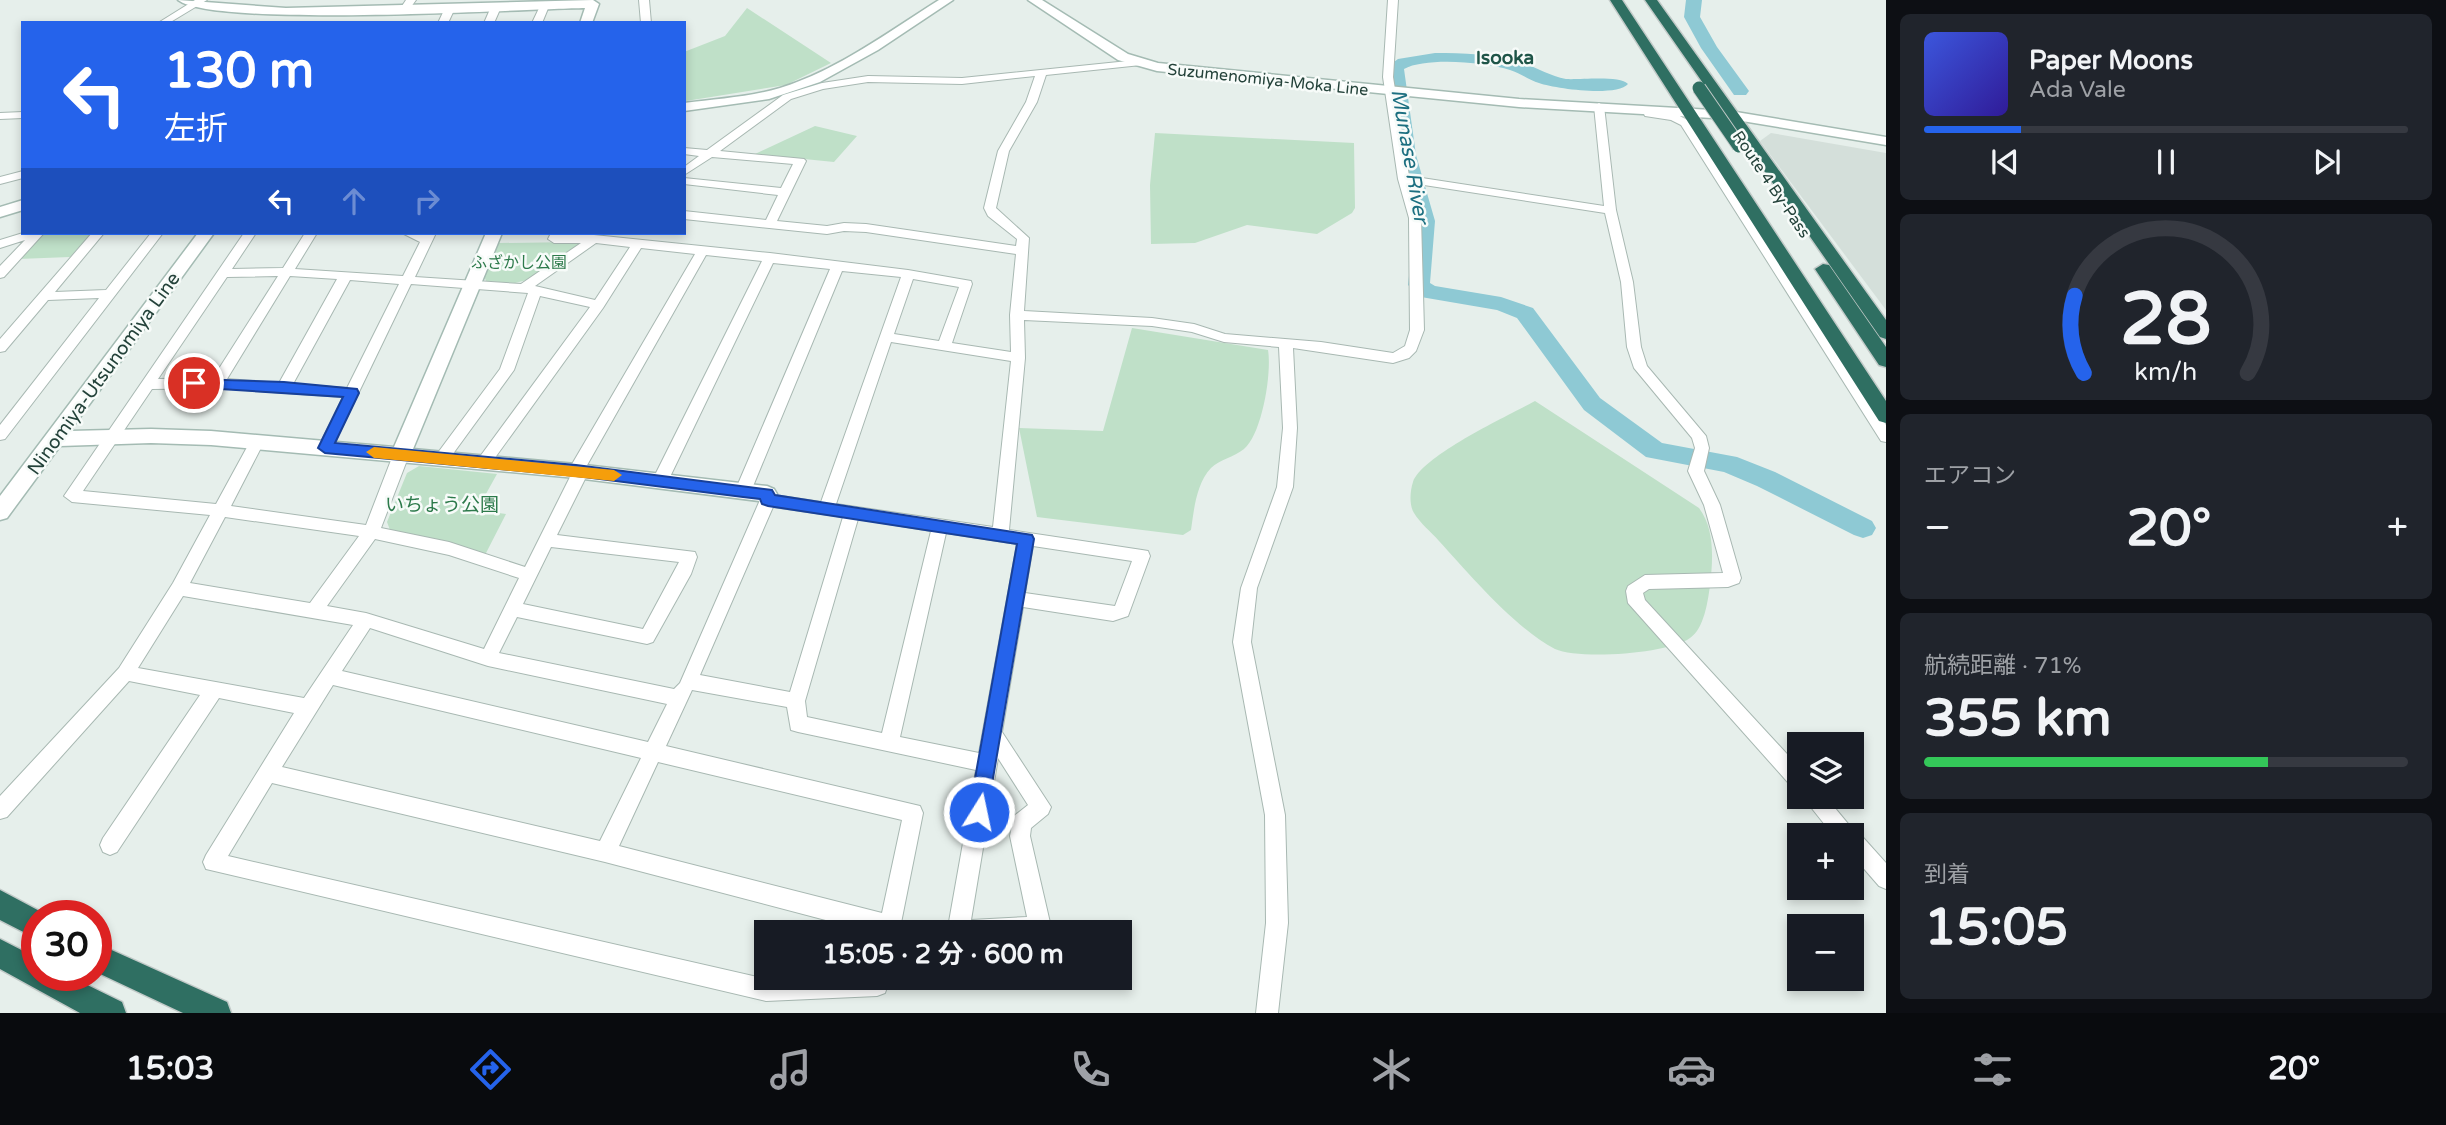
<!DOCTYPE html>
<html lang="ja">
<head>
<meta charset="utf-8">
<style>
  :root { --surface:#171b24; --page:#20242c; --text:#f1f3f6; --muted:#9ea1a6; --line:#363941; --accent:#2563eb }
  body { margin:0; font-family:"Varela Round","Noto Sans JP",sans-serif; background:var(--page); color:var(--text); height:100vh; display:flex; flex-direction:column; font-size:26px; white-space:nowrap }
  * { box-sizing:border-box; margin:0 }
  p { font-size:23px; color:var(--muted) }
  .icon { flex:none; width:38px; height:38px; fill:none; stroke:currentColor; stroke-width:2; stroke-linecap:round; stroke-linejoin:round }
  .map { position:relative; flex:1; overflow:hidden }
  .side { display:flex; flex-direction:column; gap:14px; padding:14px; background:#0d0f14; width:560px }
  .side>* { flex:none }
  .top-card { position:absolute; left:21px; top:21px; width:665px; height:214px; border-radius:0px; box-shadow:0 4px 10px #0003; background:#2563eb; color:#fff; overflow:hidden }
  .controls { position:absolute; left:1787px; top:732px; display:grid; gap:14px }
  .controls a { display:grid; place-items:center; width:77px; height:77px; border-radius:0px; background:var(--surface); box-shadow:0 4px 10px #0003; font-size:35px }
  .speed { position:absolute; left:21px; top:900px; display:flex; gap:14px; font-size:35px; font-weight:700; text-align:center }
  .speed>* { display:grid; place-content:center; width:91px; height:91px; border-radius:50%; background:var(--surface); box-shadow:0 4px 10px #0003; line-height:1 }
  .speed .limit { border:10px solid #d22; background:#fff; color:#111 }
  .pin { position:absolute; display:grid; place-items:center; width:60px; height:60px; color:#fff; margin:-30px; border:4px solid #fff; border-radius:50%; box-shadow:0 2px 7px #0007 }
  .me { position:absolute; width:77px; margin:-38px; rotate:10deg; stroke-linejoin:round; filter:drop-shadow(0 0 5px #0008) }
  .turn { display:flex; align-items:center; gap:24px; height:147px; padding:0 28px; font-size:32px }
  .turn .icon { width:91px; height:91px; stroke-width:2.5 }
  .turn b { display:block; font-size:49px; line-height:60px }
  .lanes { display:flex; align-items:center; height:66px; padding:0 28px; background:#0003; justify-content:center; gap:35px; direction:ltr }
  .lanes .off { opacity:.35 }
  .big { font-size:52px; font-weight:700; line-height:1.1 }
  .side .tile { flex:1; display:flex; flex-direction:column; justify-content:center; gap:10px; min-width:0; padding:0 24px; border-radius:10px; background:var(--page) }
  .side .dial { align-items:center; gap:0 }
  .dial svg { height:182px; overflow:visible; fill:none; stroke:var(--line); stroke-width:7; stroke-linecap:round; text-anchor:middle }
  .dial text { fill:var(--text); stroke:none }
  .song { display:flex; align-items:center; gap:21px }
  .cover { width:84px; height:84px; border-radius:10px; background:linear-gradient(135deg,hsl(230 70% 55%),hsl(250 70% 35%)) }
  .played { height:7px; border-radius:4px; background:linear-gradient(90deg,var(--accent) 20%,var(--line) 20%) }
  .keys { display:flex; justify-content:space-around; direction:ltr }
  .heat { display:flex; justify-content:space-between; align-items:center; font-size:38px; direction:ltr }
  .charge { height:10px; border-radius:5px; background:linear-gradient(90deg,#34c759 71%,var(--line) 0) }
  .trip { position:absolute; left:754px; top:920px; width:378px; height:70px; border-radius:0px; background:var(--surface); box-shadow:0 4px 10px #0003; font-weight:700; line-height:70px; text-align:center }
  .tab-bar { display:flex; height:112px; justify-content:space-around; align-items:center; background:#090b0e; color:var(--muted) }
  .tab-bar .icon { width:49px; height:49px }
  .tab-bar .active { color:var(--accent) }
  .tab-bar b { font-size:32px; color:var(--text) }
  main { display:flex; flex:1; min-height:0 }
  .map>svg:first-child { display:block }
  .built { fill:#d4dfda }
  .green { fill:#bfe0c8 }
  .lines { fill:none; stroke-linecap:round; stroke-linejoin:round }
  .river { fill:#8ec9d4; fill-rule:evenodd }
  .street-casing { stroke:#a8b8b2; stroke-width:2 }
  .secondary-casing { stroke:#a4bbb3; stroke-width:3 }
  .highway-casing { stroke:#c2cac8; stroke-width:3 }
  .street { fill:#fff; fill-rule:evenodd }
  .secondary { fill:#fff; fill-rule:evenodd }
  .highway { fill:#2f6f62; fill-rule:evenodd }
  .highway-bridge-casing { stroke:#c2cac8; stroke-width:15; stroke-linecap:butt }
  .highway-bridge { stroke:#2f6f62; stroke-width:13 }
  .route { fill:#2563eb; stroke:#184099; stroke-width:2 }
  .slow { fill:#f59e0b }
  .labels { text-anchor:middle; stroke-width:5; stroke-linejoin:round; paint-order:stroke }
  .far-street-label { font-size:16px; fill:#24423a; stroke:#f7fbf9 }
  .far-park-label { font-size:16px; fill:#2d7a4b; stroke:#f7fbf9 }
  .far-quarter-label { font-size:19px; font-weight:bold; fill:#1f5548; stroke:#f7fbf9 }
  .street-label { font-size:19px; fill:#24423a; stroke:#f7fbf9 }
  .park-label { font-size:19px; fill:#2d7a4b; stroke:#f7fbf9 }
  .water-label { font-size:21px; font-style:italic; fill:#1c6f80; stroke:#f7fbf9 }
</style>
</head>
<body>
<main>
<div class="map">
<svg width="1886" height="1013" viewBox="0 0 1886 1013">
  <rect width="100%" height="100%" fill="#e6efeb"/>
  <!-- built -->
  <path class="built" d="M1771,133l115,20v157l-126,-169z"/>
  <!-- green -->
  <path class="green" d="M747,8l84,55 -45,22 -100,16 -2,-49 41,-16z
    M815,126l42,10 -23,26 -79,-8z
    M1155,133l199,10 1,65 -3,5 -35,21 -70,-9 -52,18 -44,1 -1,-59z
    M44,233h48l-22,24 -52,2z
    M577,242l2,3 -48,34 -16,4 -29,-2 -2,-5 15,-33z
    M1132,328l136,22c4,23 -6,84 -24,99 -10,8 -25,11 -33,19 -15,16 -17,42 -20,62l-8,5 -146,-18 -18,-89 84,3z
    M1535,401l164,107c16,21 14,52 11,77 -2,16 -6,44 -20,53 -22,16 -111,22 -135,11 -39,-20 -86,-75 -116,-108 -8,-9 -19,-18 -25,-28 -5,-8 -4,-22 -1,-31 10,-27 95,-66 122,-81z
    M419,466l78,8 -20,36 29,4 -21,41 -48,-16 -47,-9 -3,-8 20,-49z"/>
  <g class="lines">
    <!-- river -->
    <path class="river" d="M1686,0h16l-2,17 17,30 32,44 -3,4h-12l-33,-47 -17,-31z
      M1435,53c28,0 58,1 85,9 16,5 29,14 46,17 14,1 54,-4 62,5 -11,13 -72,5 -89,-1 -10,-3 -19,-10 -29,-13 -25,-8 -84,-13 -106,-1l12,86 19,66 -5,62 5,3 66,11 32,11 67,90 62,45 75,14 38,15 97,49 4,7 -4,7 -9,3 -9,-3 -97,-49 -33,-14 -78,-15 -62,-47 -67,-92 -20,-8 -76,-13 -13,-12 7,-64 -17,-66 -11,-88 11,-8z"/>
    <defs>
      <path id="street" d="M195,0h12l-38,23h-11z
        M406,0h10l-8,11h-6l-2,-2z
        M639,0h10l2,23h-10z
        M1388,0h10l-5,77 16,99 195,30 -10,-100 5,-3 5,3 12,104 17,72 8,65 6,19 59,70 3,12 -5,23 16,34 21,73 -2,5 -11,4 -79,2 -6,4 2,7 154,167v23l-7,-3 -164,-184 -2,-12 2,-5 17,-11 78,-2 -19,-68 -16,-34 7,-23 -3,-10 -58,-70 -7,-21 -6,-65 -16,-69 -194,-30 10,35 3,112 -8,21 -7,7 -16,5 -100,-15 4,80 -4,59 -36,101 -6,54 34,173 3,108 -10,90h-22l10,-90 -1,-108 -32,-173 8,-54 36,-101 6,-59 -4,-81 -55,-5 -32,-10 -40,-6 -128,-6 1,38 -16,172 133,20 6,1 2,5 -22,60 -15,5 -90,-14 -21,125 49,75 -3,7 -17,14 -1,8 21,91 -3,6h-101l29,-163 -178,-38 -7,-2 -4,-23 -95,-17 -26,56 254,60 3,7 -24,120h-24l-270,-71 -333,-79 -44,73 538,123 124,-1 -5,15 -8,3 -111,5 -560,-132 -3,-7 3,-7 88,-142 -75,-15 -102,154 -7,3 -7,-3 -3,-7 3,-7 97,-143 -71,-14 -122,136 -7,2v-23l119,-128 54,-85 37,-68 -138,-13 -8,-6 180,-263h12l-24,36 51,-1 22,-35h12l-22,36 108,7 17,-34 -18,-9h34l-21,44 106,7 60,-41h-27l-6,-4 3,-6h12l-1,2h32l176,18 138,17 63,11 1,3 -20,59 59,9 -1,-37 6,-61 -150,-22 -22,-1 -17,3 -143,-15v-8l82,9 12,-25 -94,-11v-6l97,10 12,-24 -81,-7 -28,18v-8l15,-11 -15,-2v-6l23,2 76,-55 39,-12 46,-7 94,2 176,-18 3,1v4l-95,10 -9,27 -28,49 -13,57 33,30 -5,73 128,7 42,6 31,10 96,8 72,11 12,-7 5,-16 -1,-112 -11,-39 -15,-102zM1035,76l-9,26 -28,49 -14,57 4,8 29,23 -1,7 -150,-22 -22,-1 -17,3 -50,-5 29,-60 -2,-2 -84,-8 71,-52 32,-10 45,-7 94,2zM596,243l34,4 -35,53 -60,-14zM641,248l54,6 -127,217 3,4 -46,92 -76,-25 -68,-14 28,-73 -8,-5 -8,5 -27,70 -135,-19 33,-64 -7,-5 -5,1 -36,66 -133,-13 69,-102 65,-1 126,9 -25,51 7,5 7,-5 79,-164 117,9 -28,76 -66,89 8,5 5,-1 67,-92 26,-74 50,11 -114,155 3,4h10l114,-158zM706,255l56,6 -110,220 8,6 8,-6 105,-218 57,6 -95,222 8,6 8,-6 91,-220 59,6 -80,225 -46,-7 -2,-5h-12l-1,10 -80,183 -6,6 -175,-36 18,-36 130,27 6,-2 38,-68 6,-17 -2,-5 -138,-17 32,-64 -3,-4zM278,276l-65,102 -55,1 69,-102zM290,276l47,3 -58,104 -52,-4zM913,279l46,8 -20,54 -45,-7zM350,280l49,4 -52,104 -54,-4zM891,342l120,19 -18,166 -157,-23zM773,507l70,10 -53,175 -90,-17zM225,517l134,19 -49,67 -120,-20zM858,519l73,12 -49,202 -75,-16 -2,-16zM946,533l71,11 -38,209 -79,-16zM375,539l74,16 70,23 -35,71 -118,-36 -39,-7zM1033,546l99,15 -17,45 -90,-13zM551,547l128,15 -36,67 -120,-25zM183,596l170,29 -49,73 -166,-30zM370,628l118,38 179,38 -19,38 -306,-71zM333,685l308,73 -41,83 -318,-74zM998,758l30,47 -14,11 -4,20 17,81 -56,3zM658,762l244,58 -20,93 -263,-67z
        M496,4l5,3 -7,16h-10l7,-16z
        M541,4l8,2 -7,17h-10z
        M450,5l5,3 -7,15h-10l7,-15z
        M1649,111l29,4 11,6 197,304v17l-5,-1 -200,-316 -10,-5 -26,-4 -1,-2z
        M23,112v6l-23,1v-6z
        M23,171v7l-23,6v-7z
        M23,233h21l-40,44 -4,1v-12l25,-26 -25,8v-8z
        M92,233h12l-49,59 51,-2 45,-57h12l-158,206 -5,1v-15l99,-127 -51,2 -43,51 -5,1v-13z
        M1802,796h23l29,35 5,2 27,30v26l-7,-3 -27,-31v-20h-19z"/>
      <path id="secondary" d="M178,0l108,8 307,-8 6,4 -7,19h-12l5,-15c-63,1 -371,20 -407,-8z
        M939,0h14l-75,50 -58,32 -51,17 -85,12v-8c32,-4 65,-6 96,-15 58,-18 108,-56 159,-88z
        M1028,0h14l86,54 30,9 361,36 211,12 156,26v8l-156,-26 -211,-12 -362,-36 -39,-11z
        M23,200v10l-23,7v-10z
        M198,233h16l-144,198 81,-2 60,2 183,16 92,-214h16l-89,216 163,15 191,22 7,3 3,5 -3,5 -7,3 -191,-24 -365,-33 -60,-2 -91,3 -53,72 -7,2v-24z"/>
      <path id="highway" d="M1610,0h12l264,401v22l-7,-2z
        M1645,0h12l229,320v19l-6,-2z
        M1823,264l6,1 57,82v20l-7,-2 -64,-96z
        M0,890l47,25h-10v24l-37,-19z
        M0,939l37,19v17h30l55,27 4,11h-46l-80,-44z
        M96,943l131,59 4,11h-48l-87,-41z"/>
    </defs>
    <!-- street casing -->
    <use href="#street" class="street-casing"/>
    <!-- secondary casing -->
    <use href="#secondary" class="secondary-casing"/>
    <!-- highway casing -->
    <use href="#highway" class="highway-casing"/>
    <!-- street -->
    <use href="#street" class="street"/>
    <!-- secondary -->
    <use href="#secondary" class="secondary"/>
    <!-- highway -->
    <use href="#highway" class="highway"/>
    <defs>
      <path id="highway-bridge" d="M1699,88l40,58"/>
    </defs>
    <!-- highway-bridge casing -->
    <use href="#highway-bridge" class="highway-bridge-casing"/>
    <!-- highway-bridge -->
    <use href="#highway-bridge" class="highway-bridge"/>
  </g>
  <!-- route -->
  <path class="route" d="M194,379l90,3 73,7 2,4 -24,50 241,22 196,25 3,5 257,40 2,4 -48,280 -7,2 -7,-2 -3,-7 48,-268 -249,-38 -6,-2 -2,-5 -17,-2 -167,-21 -251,-23 -7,-5 25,-51 -154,-10 -2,-4z"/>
  <!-- slow -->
  <path class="slow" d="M374,447l240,23 8,5 -8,6 -240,-23 -8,-6z"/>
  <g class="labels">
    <!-- far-street labels -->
    <g class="far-street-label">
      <text transform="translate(1268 79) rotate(6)" y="6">Suzumenomiya-Moka Line</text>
      <text transform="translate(1772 184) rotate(56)" y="6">Route 4 By-Pass</text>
    </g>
    <!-- far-park labels -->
    <g class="far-park-label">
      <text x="519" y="268">ふざかし公園</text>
    </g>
    <!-- far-quarter labels -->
    <g class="far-quarter-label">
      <text x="1505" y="64">Isooka</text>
    </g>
    <!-- street labels -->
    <g class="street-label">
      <text transform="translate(103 373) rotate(-54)" y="7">Ninomiya-Utsunomiya Line</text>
    </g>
    <!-- park labels -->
    <g class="park-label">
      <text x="442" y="511">いちょう公園</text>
    </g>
    <!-- water labels -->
    <g class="water-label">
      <text transform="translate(1410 156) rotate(80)" y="7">Munase River</text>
    </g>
  </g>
</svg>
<div class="controls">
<a><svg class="icon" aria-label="layers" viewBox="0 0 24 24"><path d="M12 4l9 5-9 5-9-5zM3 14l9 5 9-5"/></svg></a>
<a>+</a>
<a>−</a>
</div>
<div class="speed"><div class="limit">30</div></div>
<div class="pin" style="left:194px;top:383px;background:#d93025"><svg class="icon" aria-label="arrive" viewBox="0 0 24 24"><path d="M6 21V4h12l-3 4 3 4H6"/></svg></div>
<svg class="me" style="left:979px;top:812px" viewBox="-20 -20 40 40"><circle r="17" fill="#2563eb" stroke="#fff" stroke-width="3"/><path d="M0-11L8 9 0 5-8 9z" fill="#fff"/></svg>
<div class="trip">15:05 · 2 分 · 600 m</div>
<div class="top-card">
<div class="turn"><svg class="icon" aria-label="left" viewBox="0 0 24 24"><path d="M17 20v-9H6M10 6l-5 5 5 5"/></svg><div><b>130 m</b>左折</div></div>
<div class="lanes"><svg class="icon" aria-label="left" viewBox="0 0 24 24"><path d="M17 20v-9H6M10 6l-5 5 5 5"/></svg><svg class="icon off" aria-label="ahead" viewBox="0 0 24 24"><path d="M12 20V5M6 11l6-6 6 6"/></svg><svg class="icon off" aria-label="right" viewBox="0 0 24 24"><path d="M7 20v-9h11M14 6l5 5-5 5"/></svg></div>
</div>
</div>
<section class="side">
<div class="tile">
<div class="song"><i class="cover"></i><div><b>Paper Moons</b><p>Ada Vale</p></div></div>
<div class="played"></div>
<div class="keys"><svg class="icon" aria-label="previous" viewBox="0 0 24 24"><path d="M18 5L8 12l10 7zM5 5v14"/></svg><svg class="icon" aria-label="pause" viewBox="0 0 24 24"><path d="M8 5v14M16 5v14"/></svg><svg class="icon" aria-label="next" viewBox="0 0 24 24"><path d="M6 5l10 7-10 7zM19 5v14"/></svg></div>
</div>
<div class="tile dial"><svg viewBox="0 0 100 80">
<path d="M14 69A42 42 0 1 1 86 69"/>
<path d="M14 69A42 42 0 0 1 10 35" stroke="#2563eb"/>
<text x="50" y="56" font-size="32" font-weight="700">28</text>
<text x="50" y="72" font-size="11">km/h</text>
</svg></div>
<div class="tile"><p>エアコン</p>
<div class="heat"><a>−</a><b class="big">20°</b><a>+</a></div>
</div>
<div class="tile"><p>航続距離 · 71%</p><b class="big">355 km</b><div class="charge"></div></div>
<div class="tile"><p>到着</p><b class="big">15:05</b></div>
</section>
</main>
<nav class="tab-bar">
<b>15:03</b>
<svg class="icon active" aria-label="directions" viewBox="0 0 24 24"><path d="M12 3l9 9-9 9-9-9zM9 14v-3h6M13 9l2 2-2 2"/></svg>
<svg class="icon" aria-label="music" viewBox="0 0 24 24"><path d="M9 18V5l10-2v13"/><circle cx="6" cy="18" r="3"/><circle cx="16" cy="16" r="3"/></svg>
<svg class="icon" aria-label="phone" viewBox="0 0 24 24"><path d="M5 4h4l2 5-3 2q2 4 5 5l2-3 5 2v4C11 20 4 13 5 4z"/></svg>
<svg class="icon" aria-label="climate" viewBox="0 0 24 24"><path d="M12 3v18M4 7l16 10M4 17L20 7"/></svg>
<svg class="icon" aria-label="car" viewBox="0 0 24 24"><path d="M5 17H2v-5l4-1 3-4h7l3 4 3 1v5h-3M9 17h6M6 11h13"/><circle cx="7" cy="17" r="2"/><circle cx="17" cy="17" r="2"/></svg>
<svg class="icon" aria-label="filters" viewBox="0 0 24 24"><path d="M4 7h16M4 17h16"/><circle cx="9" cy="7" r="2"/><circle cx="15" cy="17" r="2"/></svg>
<b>20°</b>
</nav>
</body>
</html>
